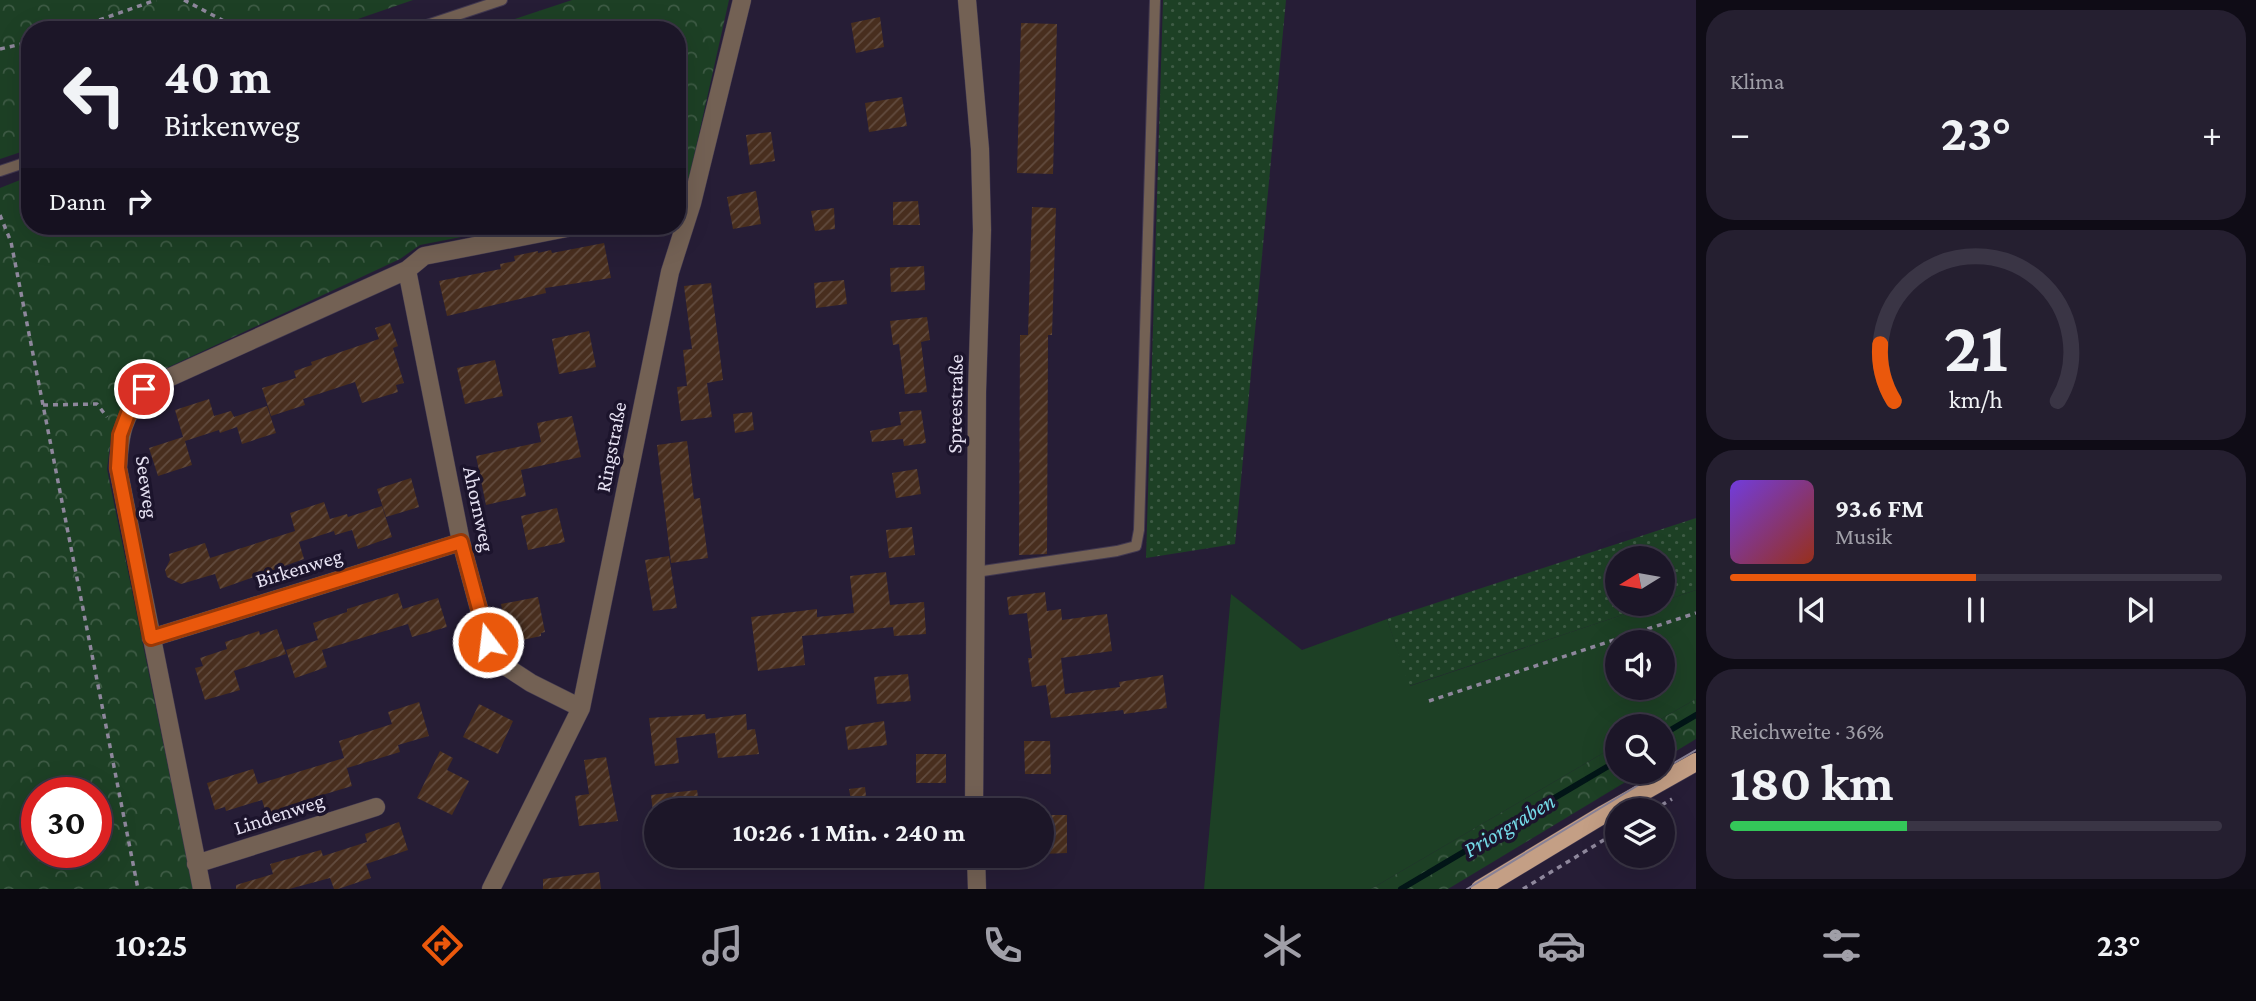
<!DOCTYPE html>
<html lang="de">
<head>
<meta charset="utf-8">
<style>
  :root { --surface:#1c1628; --page:#251f30; --text:#f1f3f6; --muted:#a09fa8; --line:#3a3545; --accent:#ea580c }
  body { margin:0; font-family:"Crimson Pro",serif; background:var(--page); color:var(--text); height:100vh; display:flex; flex-direction:column; font-size:26px; white-space:nowrap }
  * { box-sizing:border-box; margin:0 }
  p { font-size:23px; color:var(--muted) }
  .icon { flex:none; width:38px; height:38px; fill:none; stroke:currentColor; stroke-width:2; stroke-linecap:round; stroke-linejoin:round }
  .map { position:relative; flex:1; overflow:hidden }
  .side { display:flex; flex-direction:column; gap:10px; padding:10px; background:#0f0c16; width:560px }
  .side>* { flex:none }
  .top-card { position:absolute; left:21px; top:21px; width:665px; height:214px; border-radius:28px; box-shadow:0 7px 28px #0002,0 0 0 2px var(--line); background:#1c1628; color:var(--text); overflow:hidden }
  .needle { width:46px; rotate:259deg }
  .controls { position:absolute; left:1605px; top:546px; display:grid; gap:14px }
  .controls a { display:grid; place-items:center; width:70px; height:70px; border-radius:50%; background:var(--surface); box-shadow:0 7px 28px #0002,0 0 0 2px var(--line); font-size:35px }
  .speed { position:absolute; left:21px; top:777px; display:flex; gap:14px; font-size:35px; font-weight:700; text-align:center }
  .speed>* { display:grid; place-content:center; width:91px; height:91px; border-radius:50%; background:var(--surface); box-shadow:0 7px 28px #0002,0 0 0 2px var(--line); line-height:1 }
  .speed .limit { border:10px solid #d22; background:#fff; color:#111 }
  .pin { position:absolute; display:grid; place-items:center; width:60px; height:60px; color:#fff; margin:-30px; border:4px solid #fff; border-radius:50%; box-shadow:0 2px 7px #0007 }
  .me { position:absolute; width:77px; margin:-38px; rotate:345deg; stroke-linejoin:round; filter:drop-shadow(0 0 5px #0008) }
  .turn { display:flex; align-items:center; gap:24px; height:147px; padding:0 28px; font-size:32px }
  .turn .icon { width:91px; height:91px; stroke-width:2.5 }
  .turn b { display:block; font-size:49px; line-height:60px }
  .then { display:flex; align-items:center; height:66px; padding:0 28px; background:#0003; gap:14px; font-size:26px }
  .big { font-size:52px; font-weight:700; line-height:1.1 }
  .side .card { flex:1; display:flex; flex-direction:column; justify-content:center; gap:10px; min-width:0; padding:0 24px; border-radius:28px; background:var(--page) }
  .side .dial { align-items:center; gap:0 }
  .dial svg { height:182px; overflow:visible; fill:none; stroke:var(--line); stroke-width:7; stroke-linecap:round; text-anchor:middle }
  .dial text { fill:var(--text); stroke:none }
  .song { display:flex; align-items:center; gap:21px }
  .cover { width:84px; height:84px; border-radius:10px; background:linear-gradient(135deg,hsl(260 70% 55%),hsl(10 70% 35%)) }
  .played { height:7px; border-radius:4px; background:linear-gradient(90deg,var(--accent) 50%,var(--line) 50%) }
  .keys { display:flex; justify-content:space-around; direction:ltr }
  .heat { display:flex; justify-content:space-between; align-items:center; font-size:38px; direction:ltr }
  .charge { height:10px; border-radius:5px; background:linear-gradient(90deg,#34c759 36%,var(--line) 0) }
  .trip { position:absolute; left:644px; top:798px; width:410px; height:70px; border-radius:35px; background:var(--surface); box-shadow:0 7px 28px #0002,0 0 0 2px var(--line); font-weight:700; line-height:70px; text-align:center }
  .dock { display:flex; height:112px; justify-content:space-around; align-items:center; background:#0b0910; color:var(--muted) }
  .dock .icon { width:49px; height:49px }
  .dock .current { color:var(--accent) }
  .dock b { font-size:32px; color:var(--text) }
  main { display:flex; flex:1; min-height:0 }
  .map>svg:first-child { display:block }
  .green { fill:#1d4025; fill-rule:evenodd }
  .forest { fill:url(#forest-crowns); fill-rule:evenodd }
  .garden { fill:url(#garden-dots) }
  .lines { fill:none; stroke-linecap:round; stroke-linejoin:round }
  .stream { stroke:#021517; stroke-width:6 }
  .building { fill:url(#building-hatch) }
  .lane-casing { stroke:#413850; stroke-width:12 }
  .street-casing { stroke:#413850; stroke-width:19 }
  .primary-casing { stroke:#413850; stroke-width:19 }
  .path { stroke:#8e879c; stroke-width:3.5; stroke-dasharray:5 5; stroke-linecap:butt }
  .lane { stroke:#736154; stroke-width:10 }
  .street { stroke:#736154; stroke-width:18 }
  .primary { stroke:#c49f85; stroke-width:18 }
  .tram { stroke:#888196; stroke-width:2 }
  .route-casing { stroke:#983908; stroke-width:18 }
  .route { stroke:#ea580c; stroke-width:12 }
  .labels { text-anchor:middle; stroke-width:7; stroke-linejoin:round; paint-order:stroke }
  .street-label { font-size:21px; fill:#e6e1f2; stroke:#1c142c }
  .water-label { font-size:23px; font-style:italic; fill:#74dae7; stroke:#1c142c }
</style>
</head>
<body>
<main>
<div class="map">
<svg width="1696" height="889" viewBox="0 0 1696 889">
  <defs>
    <pattern id="forest-crowns" width="20" height="18" patternUnits="userSpaceOnUse" patternTransform="scale(1.75)"><rect width="20" height="18" fill="#1d4025"/><path d="M2 6a3 3 0 1 1 6 0M12 15a3 3 0 1 1 6 0" fill="none" stroke="#3e5b45"/></pattern>
    <pattern id="garden-dots" width="8" height="8" patternUnits="userSpaceOnUse" patternTransform="scale(1.75)"><rect width="8" height="8" fill="#1d4025"/><path d="M2 2h.1M6 6h.1" fill="none" stroke="#3e5b45" stroke-width="1.8" stroke-linecap="round"/></pattern>
    <pattern id="building-hatch" width="6" height="6" patternUnits="userSpaceOnUse" patternTransform="scale(1.75)"><rect width="6" height="6" fill="#482e1e"/><path d="M-1 1l2-2M0 6l6-6M5 7l2-2" fill="none" stroke="#624c3f"/></pattern>
  </defs>
  <rect width="100%" height="100%" fill="#261d36"/>
  <!-- green -->
  <path class="green" d="M1696,590v109l-47,27h-32v19l-246,144h-167l27,-295 71,56 85,-31 23,67 245,-82h7l1,-3zM1617,642h45v46h-45z"/>
  <!-- forest -->
  <path class="forest" d="M0,0h413l-87,30h-296v119l-30,10z
    M572,0h157l-43,192 -9,2v-164h-195z
    M30,176v50h488l-98,19 -20,14 -261,122 -16,25 -11,24 -5,39 86,420h-193v-701zM37,793h59v59h-59z
    M1696,699v40l-33,20 -1,-33h-13z
    M1617,745v27h25l-194,117h-77z"/>
  <!-- garden -->
  <path class="garden" d="M1163,0h123l-51,544 -89,14z
    M1696,518v72l-33,11 -1,-43h-45v46h38l-246,82 -22,-67z"/>
  <g class="lines">
    <!-- stream -->
    <path class="stream" d="M1662,735l34,-20
      M1401,889l216,-128"/>
  </g>
  <!-- building -->
  <path class="building" d="M880,17l4,30 -28,6 -5,-30z
    M1021,23l36,1 -4,150 -36,-1z
    M902,97l5,29 -38,6 -4,-29z
    M771,132l4,29 -25,4 -4,-30z
    M756,191l5,33 -28,5 -6,-32z
    M918,201l2,24h-27v-23z
    M1032,207l24,1 -4,127h-4l-1,219 -28,1 1,-220h8z
    M834,208l1,21 -20,2 -4,-20z
    M604,243l7,35 -66,10 1,5 -99,23 -8,-35 62,-12 -1,-5 15,-3 -1,-5 24,-5v2l13,-3 1,3z
    M924,266l1,24 -34,2 -1,-24z
    M844,280l3,24 -31,4 -2,-25z
    M711,283l12,97 -16,3 5,34 -31,4 -4,-34 10,-1 -4,-36 9,-1 -8,-63z
    M927,317l3,23 -9,2 6,50 -22,2 -6,-50 -6,1 -3,-24z
    M390,323l8,23 -5,2 11,35 -8,2 2,7 -36,11 -7,-21 -52,17 2,6 -34,11 -9,-28 34,-10 -2,-7 18,-6 -1,-3 68,-23 -4,-11z
    M589,331l7,36 -37,7 -7,-35z
    M495,360l8,36 -38,8 -8,-36z
    M209,399l5,17 17,-5 3,6 33,-11 9,27 -34,11 -5,-17 -17,6 -1,-3 -34,11 7,24 -34,11 -9,-28 34,-11 -8,-27z
    M921,410l5,33 -22,3 -1,-7 -31,3 -2,-11 31,-6 -2,-13z
    M752,412l2,18 -19,3 -2,-19z
    M572,416l9,41 -60,13 5,26 -40,9 -10,-49 65,-14 -4,-19z
    M687,441l7,58 6,-1 8,60 -37,5 -14,-118z
    M917,469l4,25 -25,4 -4,-25z
    M411,478l8,29 -33,10 -9,-28z
    M324,502l6,17 17,-5 1,3 34,-11 10,31 -34,12 -6,-19 -17,5 -1,-4 -35,11 5,17 -84,30 -5,-15 -34,10 -14,-7 -2,-7 5,-10 -1,-6 36,-11 5,15 85,-27 -5,-18z
    M557,508l8,34 -37,8 -7,-34z
    M912,527l3,28 -26,3 -3,-28z
    M669,556l8,52 -24,3 -8,-51z
    M886,572l4,33 34,-3 2,32 -32,2 -1,-9 -91,9 3,29 -47,6 -7,-54 66,-8v8l37,-4 -4,-37z
    M1045,592l2,19 14,-2 1,11 45,-6 5,37 -51,7 4,36 55,-7 -1,-5 44,-7 4,33 -43,6 -1,-4 -72,8 -5,-33 -14,2 -4,-29h4l-5,-45 -18,2 -2,-18z
    M398,593l5,16 35,-11 9,29 -35,10 -4,-13 -86,26 5,17 -32,11 -9,-28 32,-10 -5,-17 34,-11v-3z
    M538,597l7,35 -4,1v3l-28,6 -1,-3h-4l-7,-35z
    M277,629l9,25 -52,17 6,19 -35,10 -10,-32 8,-2 -3,-8 27,-9 -2,-7 34,-11 1,4z
    M908,674l3,27 -34,3 -3,-27z
    M419,702l10,34 -31,9 2,7 -53,16 -8,-27 53,-17 -4,-12z
    M479,704l34,17 -15,33 -35,-17z
    M705,714l1,5 40,-5 1,16 8,-1 4,25 -41,4 -3,-25 -39,5 3,25 -24,3 -6,-48z
    M884,721l3,24 -39,5 -3,-23z
    M1024,741h26l1,33h-26z
    M440,751l13,7 -6,12 22,11 -17,34 -35,-17z
    M916,754h30v29h-30z
    M606,757l12,64 -39,5 -4,-30 14,-2 -5,-34z
    M344,758l8,28 -53,16 1,4 -33,10 -5,-16 -36,11 -1,-4 -10,3 -8,-27 46,-14 5,15z
    M865,787l2,17 -15,2 -3,-17z
    M697,790l3,20h-44l-3,2 -2,-17z
    M1041,815h26v38l-26,1z
    M399,822l9,28 -42,14 5,14 -33,11h-4l-4,-11 -41,11h-53v-4l37,-11 -3,-10 51,-14 2,6 44,-14 -2,-8z
    M599,872l2,17h-58v-10z"/>
  <g class="lines">
    <defs>
      <path id="lane" d="M412,30l90,-30
        M0,171l30,-10
        M976,572l141,-21 19,-5 3,-16 16,-530"/>
      <path id="street" d="M967,0l13,149 2,81 -5,162 -3,418
        M407,270l54,272 27,100 17,24 26,17 50,25
        M151,638l310,-96
        M976,856l1,33
        M196,864l180,-57
        M202,889l-84,-421c2,-37 5,-49 26,-79l263,-119 17,-14 153,-30
        M491,889l90,-181 89,-436 22,-69 50,-203"/>
      <path id="primary" d="M1480,889l124,-75 92,-52"/>
    </defs>
    <!-- lane casing -->
    <use href="#lane" class="lane-casing"/>
    <!-- street casing -->
    <use href="#street" class="street-casing"/>
    <!-- primary casing -->
    <use href="#primary" class="primary-casing"/>
    <!-- path -->
    <path class="path" d="M184,0l57,30
      M71,30l85,-30
      M0,49l30,-7
      M0,215l11,27 127,647
      M43,405l54,-1 10,13
      M1429,701l267,-88
      M1653,810l19,-11
      M1523,889l94,-57"/>
    <!-- lane -->
    <use href="#lane" class="lane"/>
    <!-- street -->
    <use href="#street" class="street"/>
    <!-- primary -->
    <use href="#primary" class="primary"/>
    <!-- tram -->
    <path class="tram" d="M1662,770l34,-20
      M1467,889l193,-117"/>
  </g>
  <g class="lines">
    <defs>
      <path id="route" d="M144,389l-15,22 -9,24 -2,33 33,170 310,-96 27,100"/>
    </defs>
    <!-- route casing -->
    <use href="#route" class="route-casing"/>
    <!-- route -->
    <use href="#route" class="route"/>
  </g>
  <g class="labels">
    <!-- street labels -->
    <g class="street-label">
      <text transform="translate(955 404) rotate(-89)" y="7">Spreestraße</text>
      <text transform="translate(611 447) rotate(-79)" y="7">Ringstraße</text>
      <text transform="translate(147 487) rotate(82)" y="7">Seeweg</text>
      <text transform="translate(479 509) rotate(78)" y="7">Ahornweg</text>
      <text transform="translate(299 568) rotate(-17)" y="7">Birkenweg</text>
      <text transform="translate(279 814) rotate(-18)" y="7">Lindenweg</text>
    </g>
    <!-- water labels -->
    <g class="water-label">
      <text transform="translate(1509 825) rotate(-31)" y="8">Priorgraben</text>
    </g>
  </g>
</svg>
<div class="controls">
<a><svg class="needle" viewBox="-14 -14 28 28"><path d="M0-13l5 13h-10z" fill="#e53935"/><path d="M0 13l5-13h-10z" fill="#a09fa8"/></svg></a>
<a><svg class="icon" aria-label="sound" viewBox="0 0 24 24"><path d="M4 9h4l5-4v14l-5-4H4zM17 9q2 3 0 6"/></svg></a>
<a><svg class="icon" aria-label="search" viewBox="0 0 24 24"><circle cx="10" cy="10" r="6"/><path d="M15 15l6 6"/></svg></a>
<a><svg class="icon" aria-label="layers" viewBox="0 0 24 24"><path d="M12 4l9 5-9 5-9-5zM3 14l9 5 9-5"/></svg></a>
</div>
<div class="speed"><div class="limit">30</div></div>
<div class="pin" style="left:144px;top:389px;background:#d93025"><svg class="icon" aria-label="arrive" viewBox="0 0 24 24"><path d="M6 21V4h12l-3 4 3 4H6"/></svg></div>
<svg class="me" style="left:488px;top:642px" viewBox="-20 -20 40 40"><circle r="17" fill="#ea580c" stroke="#fff" stroke-width="3"/><path d="M0-11L8 9 0 5-8 9z" fill="#fff"/></svg>
<div class="trip">10:26 · 1 Min. · 240 m</div>
<div class="top-card">
<div class="turn"><svg class="icon" aria-label="left" viewBox="0 0 24 24"><path d="M17 20v-9H6M10 6l-5 5 5 5"/></svg><div><b>40 m</b>Birkenweg</div></div>
<div class="then">Dann<svg class="icon" aria-label="right" viewBox="0 0 24 24"><path d="M7 20v-9h11M14 6l5 5-5 5"/></svg></div>
</div>
</div>
<section class="side">
<div class="card"><p>Klima</p>
<div class="heat"><a>−</a><b class="big">23°</b><a>+</a></div>
</div>
<div class="card dial"><svg viewBox="0 0 100 80">
<path d="M14 69A42 42 0 1 1 86 69"/>
<path d="M14 69A42 42 0 0 1 8 44" stroke="#ea580c"/>
<text x="50" y="56" font-size="32" font-weight="700">21</text>
<text x="50" y="72" font-size="11">km/h</text>
</svg></div>
<div class="card">
<div class="song"><i class="cover"></i><div><b>93.6 FM</b><p>Musik</p></div></div>
<div class="played"></div>
<div class="keys"><svg class="icon" aria-label="previous" viewBox="0 0 24 24"><path d="M18 5L8 12l10 7zM5 5v14"/></svg><svg class="icon" aria-label="pause" viewBox="0 0 24 24"><path d="M8 5v14M16 5v14"/></svg><svg class="icon" aria-label="next" viewBox="0 0 24 24"><path d="M6 5l10 7-10 7zM19 5v14"/></svg></div>
</div>
<div class="card"><p>Reichweite · 36%</p><b class="big">180 km</b><div class="charge"></div></div>
</section>
</main>
<nav class="dock">
<b>10:25</b>
<svg class="icon current" aria-label="directions" viewBox="0 0 24 24"><path d="M12 3l9 9-9 9-9-9zM9 14v-3h6M13 9l2 2-2 2"/></svg>
<svg class="icon" aria-label="music" viewBox="0 0 24 24"><path d="M9 18V5l10-2v13"/><circle cx="6" cy="18" r="3"/><circle cx="16" cy="16" r="3"/></svg>
<svg class="icon" aria-label="phone" viewBox="0 0 24 24"><path d="M5 4h4l2 5-3 2q2 4 5 5l2-3 5 2v4C11 20 4 13 5 4z"/></svg>
<svg class="icon" aria-label="climate" viewBox="0 0 24 24"><path d="M12 3v18M4 7l16 10M4 17L20 7"/></svg>
<svg class="icon" aria-label="car" viewBox="0 0 24 24"><path d="M5 17H2v-5l4-1 3-4h7l3 4 3 1v5h-3M9 17h6M6 11h13"/><circle cx="7" cy="17" r="2"/><circle cx="17" cy="17" r="2"/></svg>
<svg class="icon" aria-label="filters" viewBox="0 0 24 24"><path d="M4 7h16M4 17h16"/><circle cx="9" cy="7" r="2"/><circle cx="15" cy="17" r="2"/></svg>
<b>23°</b>
</nav>
</body>
</html>
